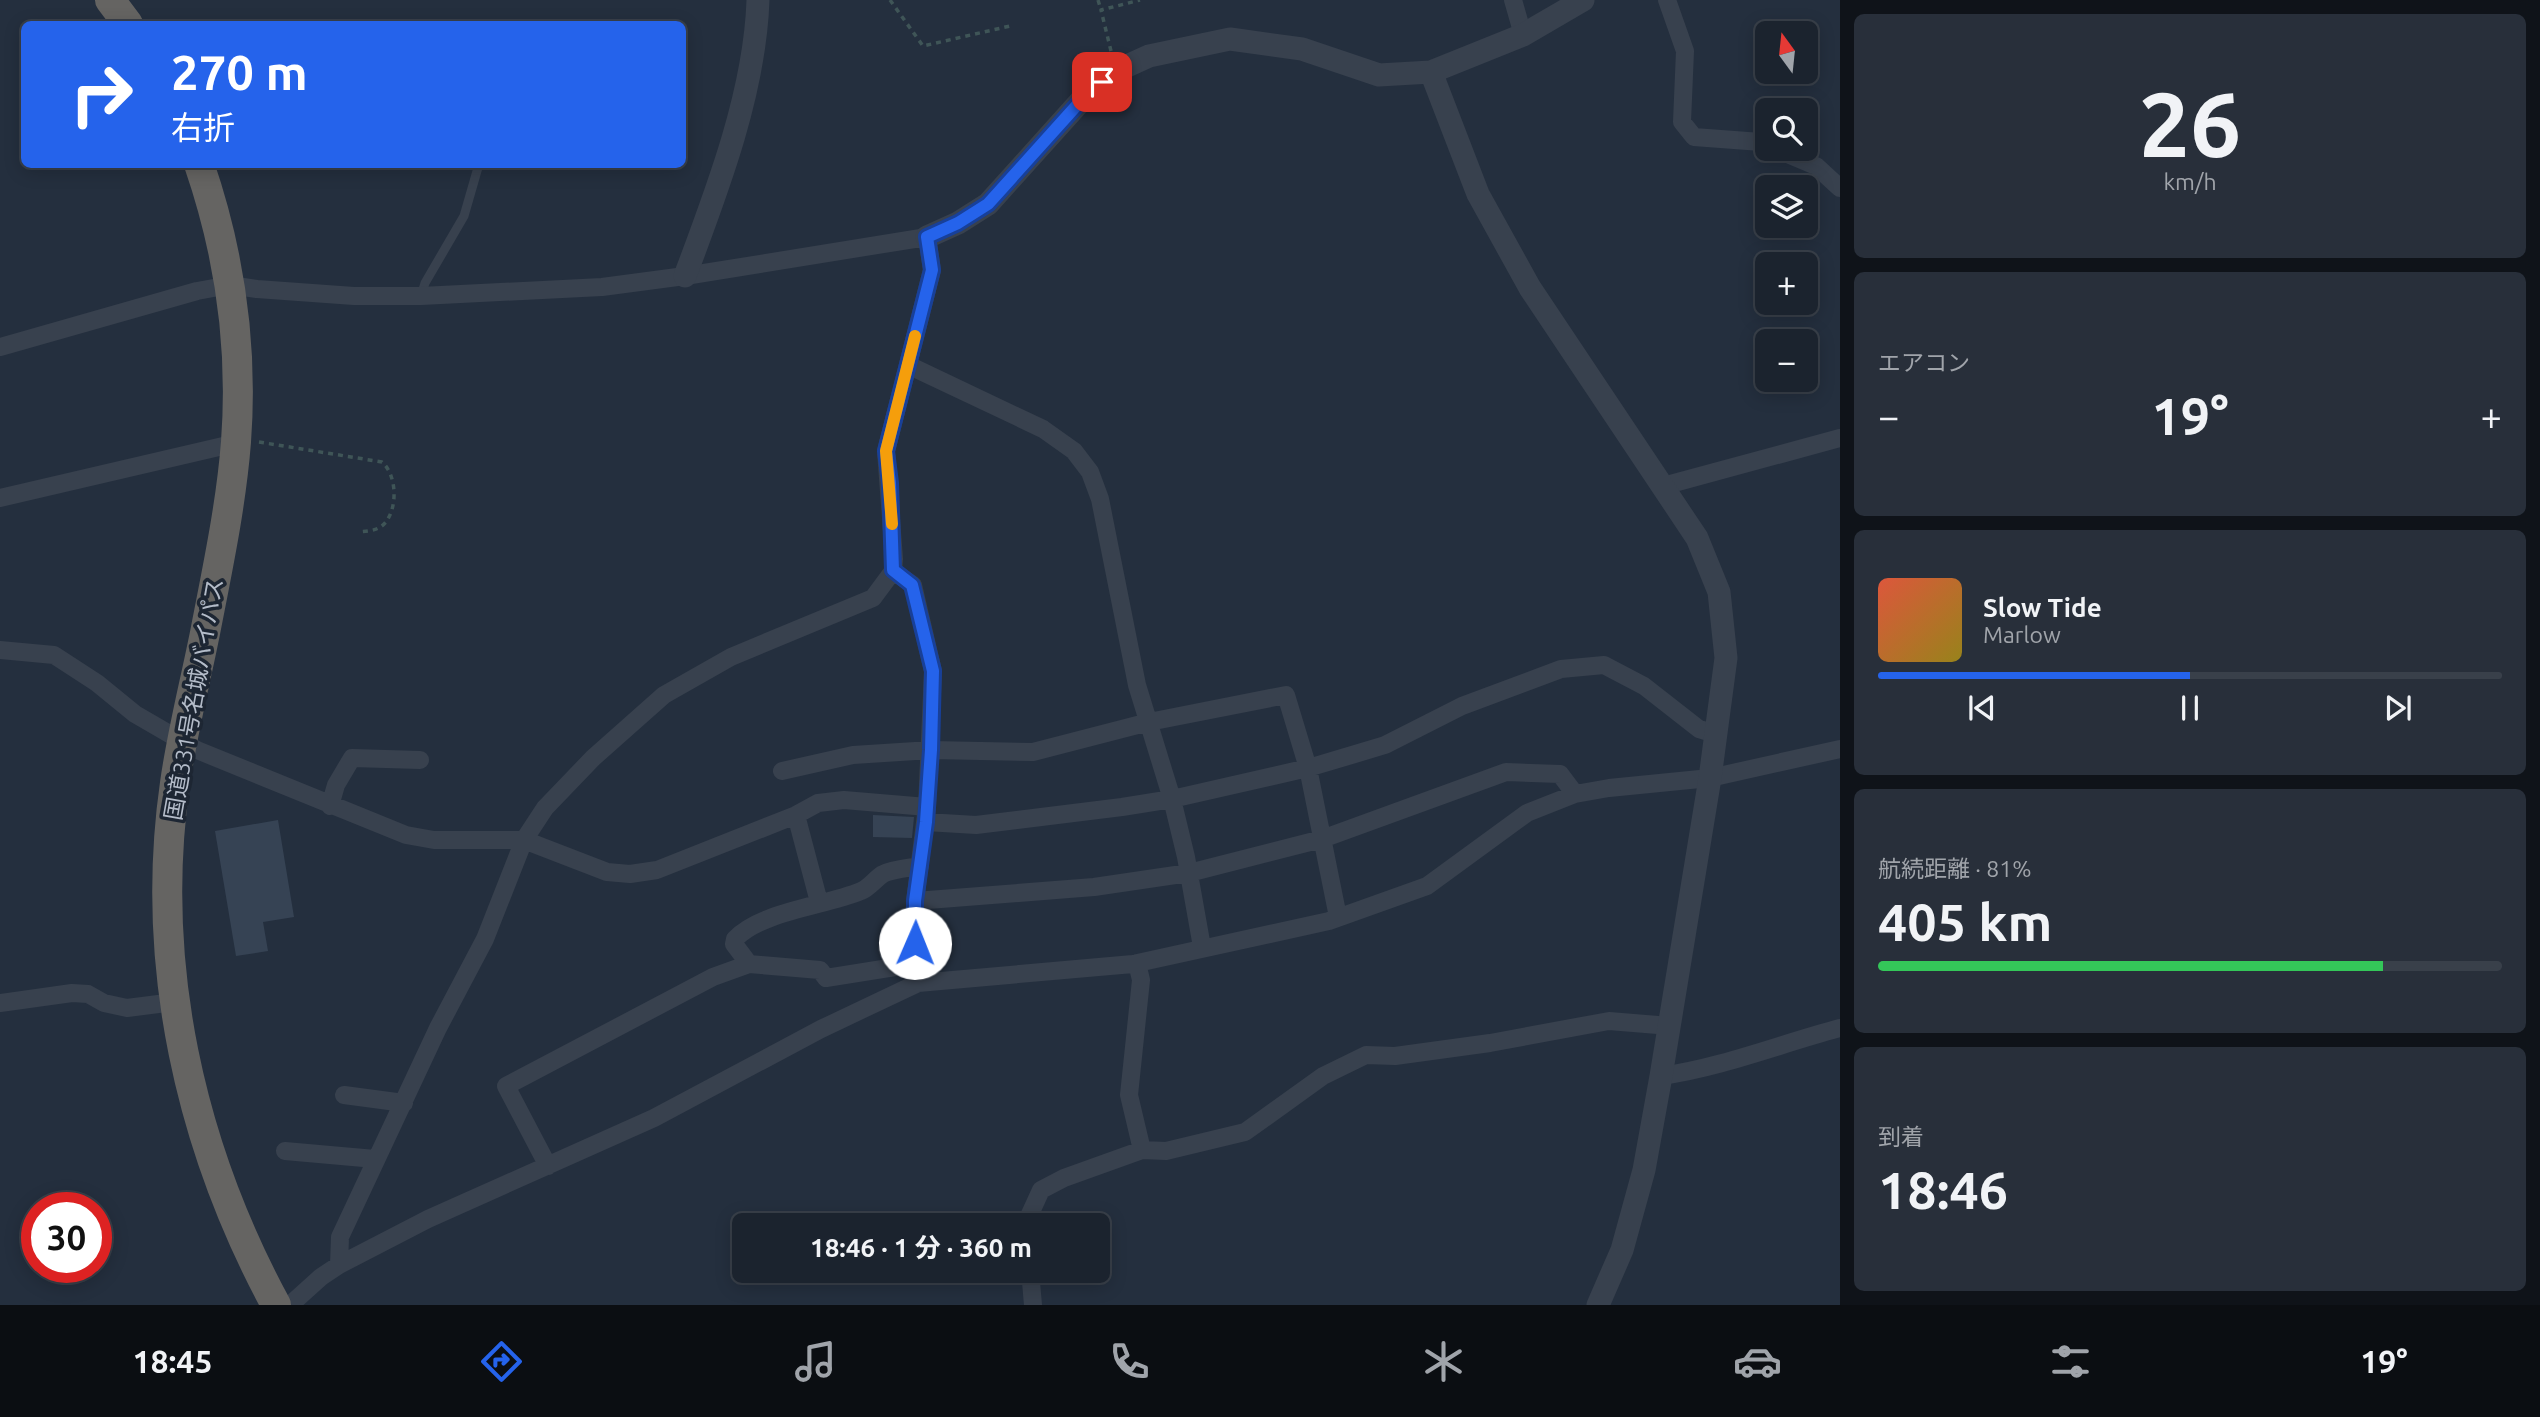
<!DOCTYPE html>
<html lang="ja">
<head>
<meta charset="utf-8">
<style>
  :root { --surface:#1b232e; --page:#282f3a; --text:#f1f3f6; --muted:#a0a4aa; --line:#39404a; --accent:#2563eb }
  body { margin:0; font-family:Ubuntu,"Noto Sans JP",sans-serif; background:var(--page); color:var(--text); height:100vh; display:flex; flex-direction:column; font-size:26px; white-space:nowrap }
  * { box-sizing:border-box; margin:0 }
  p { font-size:23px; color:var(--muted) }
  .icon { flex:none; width:38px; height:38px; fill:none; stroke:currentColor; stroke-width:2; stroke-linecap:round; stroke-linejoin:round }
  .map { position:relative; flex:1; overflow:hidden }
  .side { display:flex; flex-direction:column; gap:14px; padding:14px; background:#0f1319; width:700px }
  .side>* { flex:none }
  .guide { position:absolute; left:21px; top:21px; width:665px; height:147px; border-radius:10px; box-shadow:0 4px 18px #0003,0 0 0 2px var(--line); background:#2563eb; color:#fff; overflow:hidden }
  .needle { width:46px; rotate:345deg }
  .fabs { position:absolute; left:1755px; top:21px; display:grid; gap:14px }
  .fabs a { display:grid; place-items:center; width:63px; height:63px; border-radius:10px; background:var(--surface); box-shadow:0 4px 18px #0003,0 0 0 2px var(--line); font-size:35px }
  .speed { position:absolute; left:21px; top:1192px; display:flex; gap:14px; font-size:35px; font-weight:700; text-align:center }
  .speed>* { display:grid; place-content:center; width:91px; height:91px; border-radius:50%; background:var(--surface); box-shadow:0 4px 18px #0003,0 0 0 2px var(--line); line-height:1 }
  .speed .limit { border:10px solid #d22; background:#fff; color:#111 }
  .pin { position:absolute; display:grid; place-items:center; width:60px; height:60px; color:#fff; margin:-30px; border-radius:14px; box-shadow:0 4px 10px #0006 }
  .me { position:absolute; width:77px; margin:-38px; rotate:1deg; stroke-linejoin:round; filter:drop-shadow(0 0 5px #0008) }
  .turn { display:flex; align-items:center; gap:24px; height:147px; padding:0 35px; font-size:32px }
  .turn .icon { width:91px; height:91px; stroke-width:2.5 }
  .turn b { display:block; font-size:49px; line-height:60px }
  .big { font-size:52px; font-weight:700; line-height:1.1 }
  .side .widget { flex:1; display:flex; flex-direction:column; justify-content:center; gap:10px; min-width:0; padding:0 24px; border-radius:10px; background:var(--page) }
  .side .dial { align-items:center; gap:0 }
  .dial b { font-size:91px; line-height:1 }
  .song { display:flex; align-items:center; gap:21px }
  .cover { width:84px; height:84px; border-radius:10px; background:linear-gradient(135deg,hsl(10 70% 55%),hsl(50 70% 35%)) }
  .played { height:7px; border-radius:4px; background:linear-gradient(90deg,var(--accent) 50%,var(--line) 50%) }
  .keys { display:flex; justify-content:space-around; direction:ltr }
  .heat { display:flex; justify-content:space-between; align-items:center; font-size:38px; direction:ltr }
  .charge { height:10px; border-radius:5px; background:linear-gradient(90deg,#34c759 81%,var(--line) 0) }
  .trip { position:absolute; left:732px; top:1213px; width:378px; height:70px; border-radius:10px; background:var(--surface); box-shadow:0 4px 18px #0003,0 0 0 2px var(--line); font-weight:700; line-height:70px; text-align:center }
  .dock { display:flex; height:112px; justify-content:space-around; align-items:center; background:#0b0e12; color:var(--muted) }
  .dock .icon { width:49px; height:49px }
  .dock .active { color:var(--accent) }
  .dock b { font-size:32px; color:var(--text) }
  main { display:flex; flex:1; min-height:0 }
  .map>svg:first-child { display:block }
  .building { fill:#364354 }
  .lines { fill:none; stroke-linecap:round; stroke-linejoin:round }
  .path { stroke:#3f5557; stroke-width:3.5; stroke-dasharray:5 5; stroke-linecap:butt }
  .service { stroke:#38414e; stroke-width:9 }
  .minor { stroke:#38414e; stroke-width:18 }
  .tertiary { stroke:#38414e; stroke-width:23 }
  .trunk { stroke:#656462; stroke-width:30 }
  .route-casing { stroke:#184099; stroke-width:18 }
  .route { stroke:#2563eb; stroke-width:12 }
  .slow { stroke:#f59e0b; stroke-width:12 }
  .labels { text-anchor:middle; stroke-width:7; stroke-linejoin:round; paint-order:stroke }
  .street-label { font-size:23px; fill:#b4bcc9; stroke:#1d2633 }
</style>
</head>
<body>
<main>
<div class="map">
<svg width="1840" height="1305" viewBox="0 0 1840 1305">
  <rect width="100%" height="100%" fill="#242f3e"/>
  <!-- building -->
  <path class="building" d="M873,815l41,2 -2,21 -39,-1z
    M278,820l16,97 -31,5 5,29 -32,5 -21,-125z"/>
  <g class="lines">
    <!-- path -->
    <path class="path" d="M890,0l33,46 87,-20
      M1098,0l3,10
      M1111,51l-10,-41 39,-10
      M259,442l123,20c15,13 16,46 3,61 -7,8 -17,8 -26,9"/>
    <!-- service -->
    <path class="service" d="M421,296l4,-13 39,-67 15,-52"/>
    <!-- minor -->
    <path class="minor" d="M1513,0l10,35
      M1667,0l18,51 -3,71 12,15 67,5 7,3
      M1776,149l40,17 24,22
      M0,347l197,-56 33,-6 27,4 97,7h67l181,-9 83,-11 242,-39 5,33 -46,181 8,108 -1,12 -20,27 -142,59 -67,38 -71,63 -48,50 -21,32 -39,99 -47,89 -98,209 -1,28
      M908,365l135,64 31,22 16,21 10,27 37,186 35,114 14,58 16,90
      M1663,486l177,-48
      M0,498l236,-55
      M893,571l20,14 20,86 -6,136 -12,94 -1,63 4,19
      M0,650l54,5 43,28 38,31 62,36 209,85 28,5h90l83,32 23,2 27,-4 139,-55 22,-12 26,-3 83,7
      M782,771l71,-16 78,-5 102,2 116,-30 137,-27 22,73 30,149
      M330,806l6,-21 16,-27 68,2
      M796,815l23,87
      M926,822l50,3 146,-18 50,-8 136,-31 77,-23 77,-39 99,-37 43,-4 40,21 55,43 17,5
      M915,901l179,-14 95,-14 133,-34 184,-67 54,2 15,20
      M1137,963l4,17 -12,115 13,55
      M914,964l-88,14 -6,-8 -71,-6 -15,-20 1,-5c27,-28 90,-33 126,-48 8,-3 14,-12 22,-17 9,-5 26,-6 37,-8
      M0,1003l72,-10 16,1 16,9 23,5 47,-6
      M1661,1076c62,-9 119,-32 179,-48
      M344,1095l60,8
      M285,1151l90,8
      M548,1166l-42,-80 207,-109 36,-13
      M1025,1225l16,-35 23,-12 78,-28 24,1 79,-19 78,-56 43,-21 29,1 95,-13 119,-22 61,5
      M1030,1270l3,35
      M290,1305l31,-28 18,-12 89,-46 226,-101 167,-89 97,-46 215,-19 196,-43 98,-35 100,-73 48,-19 34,-6 101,-10 130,-29"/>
    <!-- tertiary -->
    <path class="tertiary" d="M1431,72l47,122 52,94 167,250 22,54 7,66 -16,120 -49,298 -17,94 -22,80 -24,55
      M927,237l31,-14 30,-19 99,-110 29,-23 33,-15 81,-17 72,10 77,26 52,-3 92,-37 60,-35
      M685,276c32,-85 70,-184 73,-276"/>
    <!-- trunk -->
    <path class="trunk" d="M110,0l18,24
      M199,164c31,90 44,184 37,278 -5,64 -19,129 -31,191 -10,50 -23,100 -30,150 -26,181 15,363 101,522"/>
  </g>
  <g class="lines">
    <defs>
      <path id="route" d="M915,943v-42l11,-79 5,-72 2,-79 -21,-86 -19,-15 -3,-87 -4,-32 46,-181 -5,-33 31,-14 30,-19 99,-110 15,-12"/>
    </defs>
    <!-- route casing -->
    <use href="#route" class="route-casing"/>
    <!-- route -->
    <use href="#route" class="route"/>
    <!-- slow -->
    <path class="slow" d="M892,524l-6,-73 29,-115"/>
  </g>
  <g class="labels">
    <!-- street labels -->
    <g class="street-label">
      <text transform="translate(194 699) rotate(-80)" y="8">国道331号名城バイパス</text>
    </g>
  </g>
</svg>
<div class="fabs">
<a><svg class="needle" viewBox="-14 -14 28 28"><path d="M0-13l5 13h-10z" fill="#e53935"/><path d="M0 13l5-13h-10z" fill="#a0a4aa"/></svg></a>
<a><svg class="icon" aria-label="search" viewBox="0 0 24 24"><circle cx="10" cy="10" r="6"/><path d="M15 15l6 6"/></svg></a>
<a><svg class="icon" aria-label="layers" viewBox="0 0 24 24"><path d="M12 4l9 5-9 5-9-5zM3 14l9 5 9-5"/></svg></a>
<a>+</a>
<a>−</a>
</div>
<div class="speed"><div class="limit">30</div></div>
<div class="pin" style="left:1102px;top:82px;background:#d93025"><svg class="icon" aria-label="arrive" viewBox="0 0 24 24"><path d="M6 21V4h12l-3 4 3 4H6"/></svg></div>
<svg class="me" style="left:915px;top:943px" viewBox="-20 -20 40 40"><circle r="19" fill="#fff"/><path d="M0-13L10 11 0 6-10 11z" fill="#2563eb"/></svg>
<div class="trip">18:46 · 1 分 · 360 m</div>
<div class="guide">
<div class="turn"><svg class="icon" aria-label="right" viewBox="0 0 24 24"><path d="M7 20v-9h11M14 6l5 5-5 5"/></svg><div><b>270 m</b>右折</div></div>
</div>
</div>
<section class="side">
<div class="widget dial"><b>26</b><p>km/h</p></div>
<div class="widget"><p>エアコン</p>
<div class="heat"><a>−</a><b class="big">19°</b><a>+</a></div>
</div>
<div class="widget">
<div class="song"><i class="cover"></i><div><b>Slow Tide</b><p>Marlow</p></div></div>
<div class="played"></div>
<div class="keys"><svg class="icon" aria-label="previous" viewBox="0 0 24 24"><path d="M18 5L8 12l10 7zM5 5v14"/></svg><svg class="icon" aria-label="pause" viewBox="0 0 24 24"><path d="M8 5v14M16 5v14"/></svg><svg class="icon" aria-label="next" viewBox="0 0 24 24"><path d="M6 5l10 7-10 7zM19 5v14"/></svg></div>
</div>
<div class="widget"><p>航続距離 · 81%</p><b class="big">405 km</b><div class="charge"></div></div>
<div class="widget"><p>到着</p><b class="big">18:46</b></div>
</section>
</main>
<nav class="dock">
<b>18:45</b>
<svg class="icon active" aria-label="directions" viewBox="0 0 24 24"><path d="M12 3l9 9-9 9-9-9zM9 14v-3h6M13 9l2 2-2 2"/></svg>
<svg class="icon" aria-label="music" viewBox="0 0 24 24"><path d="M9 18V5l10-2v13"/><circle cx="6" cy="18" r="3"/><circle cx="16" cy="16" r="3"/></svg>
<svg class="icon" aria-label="phone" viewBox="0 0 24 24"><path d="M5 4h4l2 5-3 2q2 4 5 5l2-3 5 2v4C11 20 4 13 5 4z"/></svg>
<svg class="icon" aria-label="climate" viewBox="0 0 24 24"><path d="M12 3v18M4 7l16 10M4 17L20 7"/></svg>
<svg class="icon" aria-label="car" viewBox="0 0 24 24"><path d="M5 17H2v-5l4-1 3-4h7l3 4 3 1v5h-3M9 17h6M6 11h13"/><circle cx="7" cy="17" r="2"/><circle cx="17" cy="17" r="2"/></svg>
<svg class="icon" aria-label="filters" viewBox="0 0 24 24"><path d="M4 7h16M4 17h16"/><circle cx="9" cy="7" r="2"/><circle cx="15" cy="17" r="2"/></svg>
<b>19°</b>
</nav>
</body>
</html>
